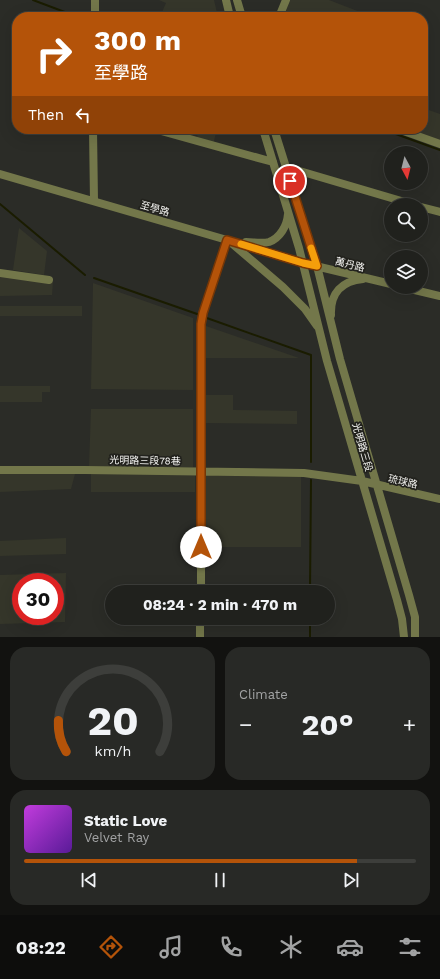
<!DOCTYPE html>
<html lang="en">
<head>
<meta charset="utf-8">
<style>
  :root { --surface:#20211d; --page:#282926; --text:#f1f3f6; --muted:#a2a3a4; --line:#3d3e3b; --accent:#b45309 }
  body { margin:0; font-family:"Work Sans","Noto Sans TC",sans-serif; background:var(--page); color:var(--text); height:100vh; display:flex; flex-direction:column; font-size:15px; white-space:nowrap }
  * { box-sizing:border-box; margin:0 }
  p { font-size:13px; color:var(--muted) }
  .icon { flex:none; width:22px; height:22px; fill:none; stroke:currentColor; stroke-width:2; stroke-linecap:round; stroke-linejoin:round }
  .map { position:relative; height:637px; overflow:hidden }
  .side { display:flex; flex-direction:column; gap:10px; padding:10px; background:#121210; flex:1 }
  .side>* { flex:none }
  .banner { position:absolute; left:12px; top:12px; width:416px; height:122px; border-radius:16px; box-shadow:0 4px 16px #0002,0 0 0 1px var(--line); background:#b45309; color:#fff; overflow:hidden }
  .needle { width:26px; rotate:173deg }
  .fabs { position:absolute; left:384px; top:146px; display:grid; gap:8px }
  .fabs a { display:grid; place-items:center; width:44px; height:44px; border-radius:50%; background:var(--surface); box-shadow:0 4px 16px #0002,0 0 0 1px var(--line); font-size:20px }
  .speed { position:absolute; left:12px; top:573px; display:flex; gap:8px; font-size:20px; font-weight:700; text-align:center }
  .speed>* { display:grid; place-content:center; width:52px; height:52px; border-radius:50%; background:var(--surface); box-shadow:0 4px 16px #0002,0 0 0 1px var(--line); line-height:1 }
  .speed .limit { border:6px solid #d22; background:#fff; color:#111 }
  .pin { position:absolute; display:grid; place-items:center; width:34px; height:34px; color:#fff; margin:-17px; border:2px solid #fff; border-radius:50%; box-shadow:0 1px 4px #0007 }
  .me { position:absolute; width:44px; margin:-22px; rotate:0deg; stroke-linejoin:round; filter:drop-shadow(0 0 3px #0008) }
  .turn { display:flex; align-items:center; gap:14px; height:84px; padding:0 16px; font-size:18px }
  .turn .icon { width:52px; height:52px; stroke-width:2.5 }
  .turn b { display:block; font-size:28px; line-height:34px }
  .then { display:flex; align-items:center; height:38px; padding:0 16px; background:#0003; gap:8px; font-size:15px }
  .big { font-size:30px; font-weight:700; line-height:1.1 }
  .side .tile { flex:1; display:flex; flex-direction:column; justify-content:center; gap:6px; min-width:0; padding:0 14px; border-radius:16px; background:var(--page) }
  .side .dial { align-items:center; gap:0 }
  .dial svg { height:104px; overflow:visible; fill:none; stroke:var(--line); stroke-width:7; stroke-linecap:round; text-anchor:middle }
  .dial text { fill:var(--text); stroke:none }
  .song { display:flex; align-items:center; gap:12px }
  .cover { width:48px; height:48px; border-radius:6px; background:linear-gradient(135deg,hsl(290 70% 55%),hsl(270 70% 35%)) }
  .played { height:4px; border-radius:2px; background:linear-gradient(90deg,var(--accent) 85%,var(--line) 85%) }
  .keys { display:flex; justify-content:space-around; direction:ltr }
  .heat { display:flex; justify-content:space-between; align-items:center; font-size:22px; direction:ltr }
  .side .tiles { flex:1; display:grid; gap:10px; grid-template-columns:1fr 1fr }
  .tile:last-child { grid-column:span 2 }
  .trip { position:absolute; left:105px; top:585px; width:230px; height:40px; border-radius:20px; background:var(--surface); box-shadow:0 4px 16px #0002,0 0 0 1px var(--line); font-weight:700; line-height:40px; text-align:center }
  .tab-bar { display:flex; height:64px; justify-content:space-around; align-items:center; background:#0d0d0c; color:var(--muted) }
  .tab-bar .icon { width:28px; height:28px }
  .tab-bar .active { color:var(--accent) }
  .tab-bar b { font-size:18px; color:var(--text) }
  .map>svg:first-child { display:block }
  .built { fill:#35362a; fill-rule:evenodd }
  .lines { fill:none; stroke-linecap:round; stroke-linejoin:round }
  .stream { stroke:#1a1c00; stroke-width:2 }
  .minor { stroke:#73774a; stroke-width:8 }
  .route-casing { stroke:#753606; stroke-width:10 }
  .route { stroke:#b45309; stroke-width:7 }
  .slow { stroke:#f59e0b; stroke-width:7 }
  .labels { text-anchor:middle; stroke-width:3.5; stroke-linejoin:round; paint-order:stroke }
  .street-label { font-size:10px; fill:#f4f4f1; stroke:#22221d }
</style>
</head>
<body>
<div class="map">
<svg width="440" height="637" viewBox="0 0 440 637">
  <rect width="100%" height="100%" fill="#2b2c27"/>
  <!-- built -->
  <path class="built" d="M159,0h55l4,17h-58l6,-14z
    M290,0h39l44,17h-89z
    M423,108l17,6v26l-30,-11h13z
    M199,129h18l-4,16 -17,-5z
    M19,228l28,23 -3,24 -31,-5z
    M0,274l53,8 -1,13 -52,1z
    M93,283l100,35v72l-102,-1z
    M0,306h82v10h-82z
    M203,325l96,33h-97z
    M0,386h50v6h-8v10h-42z
    M204,395h29v15l64,1v13l-93,-1z
    M91,409h102v58h-104z
    M195,472v20h-104v-19z
    M0,473l75,1 -4,15 -71,3z
    M202,475h99v72h-100z
    M66,538v16l-66,2v-15z
    M66,573l-1,49 -65,2v-49zM21,582h34v34h-34z"/>
  <g class="lines">
    <!-- stream -->
    <path class="stream" d="M33,0l45,17
      M382,129l58,21
      M0,204l85,71
      M94,278l106,37
      M204,317l107,38v107
      M310,592l1,-112
      M310,637v-19"/>
    <!-- minor -->
    <path class="minor" d="M226,0l4,17
      M237,0l5,17
      M95,17v-17
      M279,17l7,-17
      M93,129l1,72
      M154,129l119,33
      M263,129l36,119 28,113 70,239 5,19 2,18
      M274,129l43,137 23,93 69,236 6,22v20
      M398,129l42,15
      M286,167l129,38
      M0,174l227,66 76,23 88,21
      M421,207l19,5
      M229,241l54,46 22,22 12,17
      M246,242c7,0 16,2 23,0 11,-4 18,-16 19,-28
      M0,273l49,7
      M402,287l38,9
      M331,315c-1,-22 11,-34 32,-36
      M0,470h85l219,3 58,8 78,18
      M201,592v-268l2,-11 24,-73
      M200,637v-19"/>
  </g>
  <g class="lines">
    <defs>
      <path id="route" d="M201,547v-223l2,-11 24,-73 76,23 14,3 -27,-85"/>
    </defs>
    <!-- route casing -->
    <use href="#route" class="route-casing"/>
    <!-- route -->
    <use href="#route" class="route"/>
    <!-- slow -->
    <path class="slow" d="M241,244l62,19 14,3 -6,-18"/>
  </g>
  <g class="labels">
    <!-- street labels -->
    <g class="street-label">
      <text transform="translate(155 208) rotate(16)" y="4">至學路</text>
      <text transform="translate(350 264) rotate(14)" y="4">萬丹路</text>
      <text transform="translate(363 447) rotate(74)" y="4">光明路三段</text>
      <text transform="translate(145 460) rotate(1)" y="4">光明路三段78巷</text>
      <text transform="translate(403 481) rotate(13)" y="4">琉球路</text>
    </g>
  </g>
</svg>
<div class="fabs">
<a><svg class="needle" viewBox="-14 -14 28 28"><path d="M0-13l5 13h-10z" fill="#e53935"/><path d="M0 13l5-13h-10z" fill="#a2a3a4"/></svg></a>
<a><svg class="icon" aria-label="search" viewBox="0 0 24 24"><circle cx="10" cy="10" r="6"/><path d="M15 15l6 6"/></svg></a>
<a><svg class="icon" aria-label="layers" viewBox="0 0 24 24"><path d="M12 4l9 5-9 5-9-5zM3 14l9 5 9-5"/></svg></a>
</div>
<div class="speed"><div class="limit">30</div></div>
<div class="pin" style="left:290px;top:181px;background:#d93025"><svg class="icon" aria-label="arrive" viewBox="0 0 24 24"><path d="M6 21V4h12l-3 4 3 4H6"/></svg></div>
<svg class="me" style="left:201px;top:547px" viewBox="-20 -20 40 40"><circle r="19" fill="#fff"/><path d="M0-13L10 11 0 6-10 11z" fill="#b45309"/></svg>
<div class="trip">08:24 · 2 min · 470 m</div>
<div class="banner">
<div class="turn"><svg class="icon" aria-label="right" viewBox="0 0 24 24"><path d="M7 20v-9h11M14 6l5 5-5 5"/></svg><div><b>300 m</b>至學路</div></div>
<div class="then">Then<svg class="icon" aria-label="left" viewBox="0 0 24 24"><path d="M17 20v-9H6M10 6l-5 5 5 5"/></svg></div>
</div>
</div>
<section class="side">
<div class="tiles">
<div class="tile dial"><svg viewBox="0 0 100 80">
<path d="M14 69A42 42 0 1 1 86 69"/>
<path d="M14 69A42 42 0 0 1 8 45" stroke="#b45309"/>
<text x="50" y="56" font-size="32" font-weight="700">20</text>
<text x="50" y="72" font-size="11">km/h</text>
</svg></div>
<div class="tile"><p>Climate</p>
<div class="heat"><a>−</a><b class="big">20°</b><a>+</a></div>
</div>
<div class="tile">
<div class="song"><i class="cover"></i><div><b>Static Love</b><p>Velvet Ray</p></div></div>
<div class="played"></div>
<div class="keys"><svg class="icon" aria-label="previous" viewBox="0 0 24 24"><path d="M18 5L8 12l10 7zM5 5v14"/></svg><svg class="icon" aria-label="pause" viewBox="0 0 24 24"><path d="M8 5v14M16 5v14"/></svg><svg class="icon" aria-label="next" viewBox="0 0 24 24"><path d="M6 5l10 7-10 7zM19 5v14"/></svg></div>
</div>
</div>
</section>
<nav class="tab-bar">
<b>08:22</b>
<svg class="icon active" aria-label="directions" viewBox="0 0 24 24"><path d="M12 3l9 9-9 9-9-9zM9 14v-3h6M13 9l2 2-2 2"/></svg>
<svg class="icon" aria-label="music" viewBox="0 0 24 24"><path d="M9 18V5l10-2v13"/><circle cx="6" cy="18" r="3"/><circle cx="16" cy="16" r="3"/></svg>
<svg class="icon" aria-label="phone" viewBox="0 0 24 24"><path d="M5 4h4l2 5-3 2q2 4 5 5l2-3 5 2v4C11 20 4 13 5 4z"/></svg>
<svg class="icon" aria-label="climate" viewBox="0 0 24 24"><path d="M12 3v18M4 7l16 10M4 17L20 7"/></svg>
<svg class="icon" aria-label="car" viewBox="0 0 24 24"><path d="M5 17H2v-5l4-1 3-4h7l3 4 3 1v5h-3M9 17h6M6 11h13"/><circle cx="7" cy="17" r="2"/><circle cx="17" cy="17" r="2"/></svg>
<svg class="icon" aria-label="filters" viewBox="0 0 24 24"><path d="M4 7h16M4 17h16"/><circle cx="9" cy="7" r="2"/><circle cx="15" cy="17" r="2"/></svg>
</nav>
</body>
</html>
